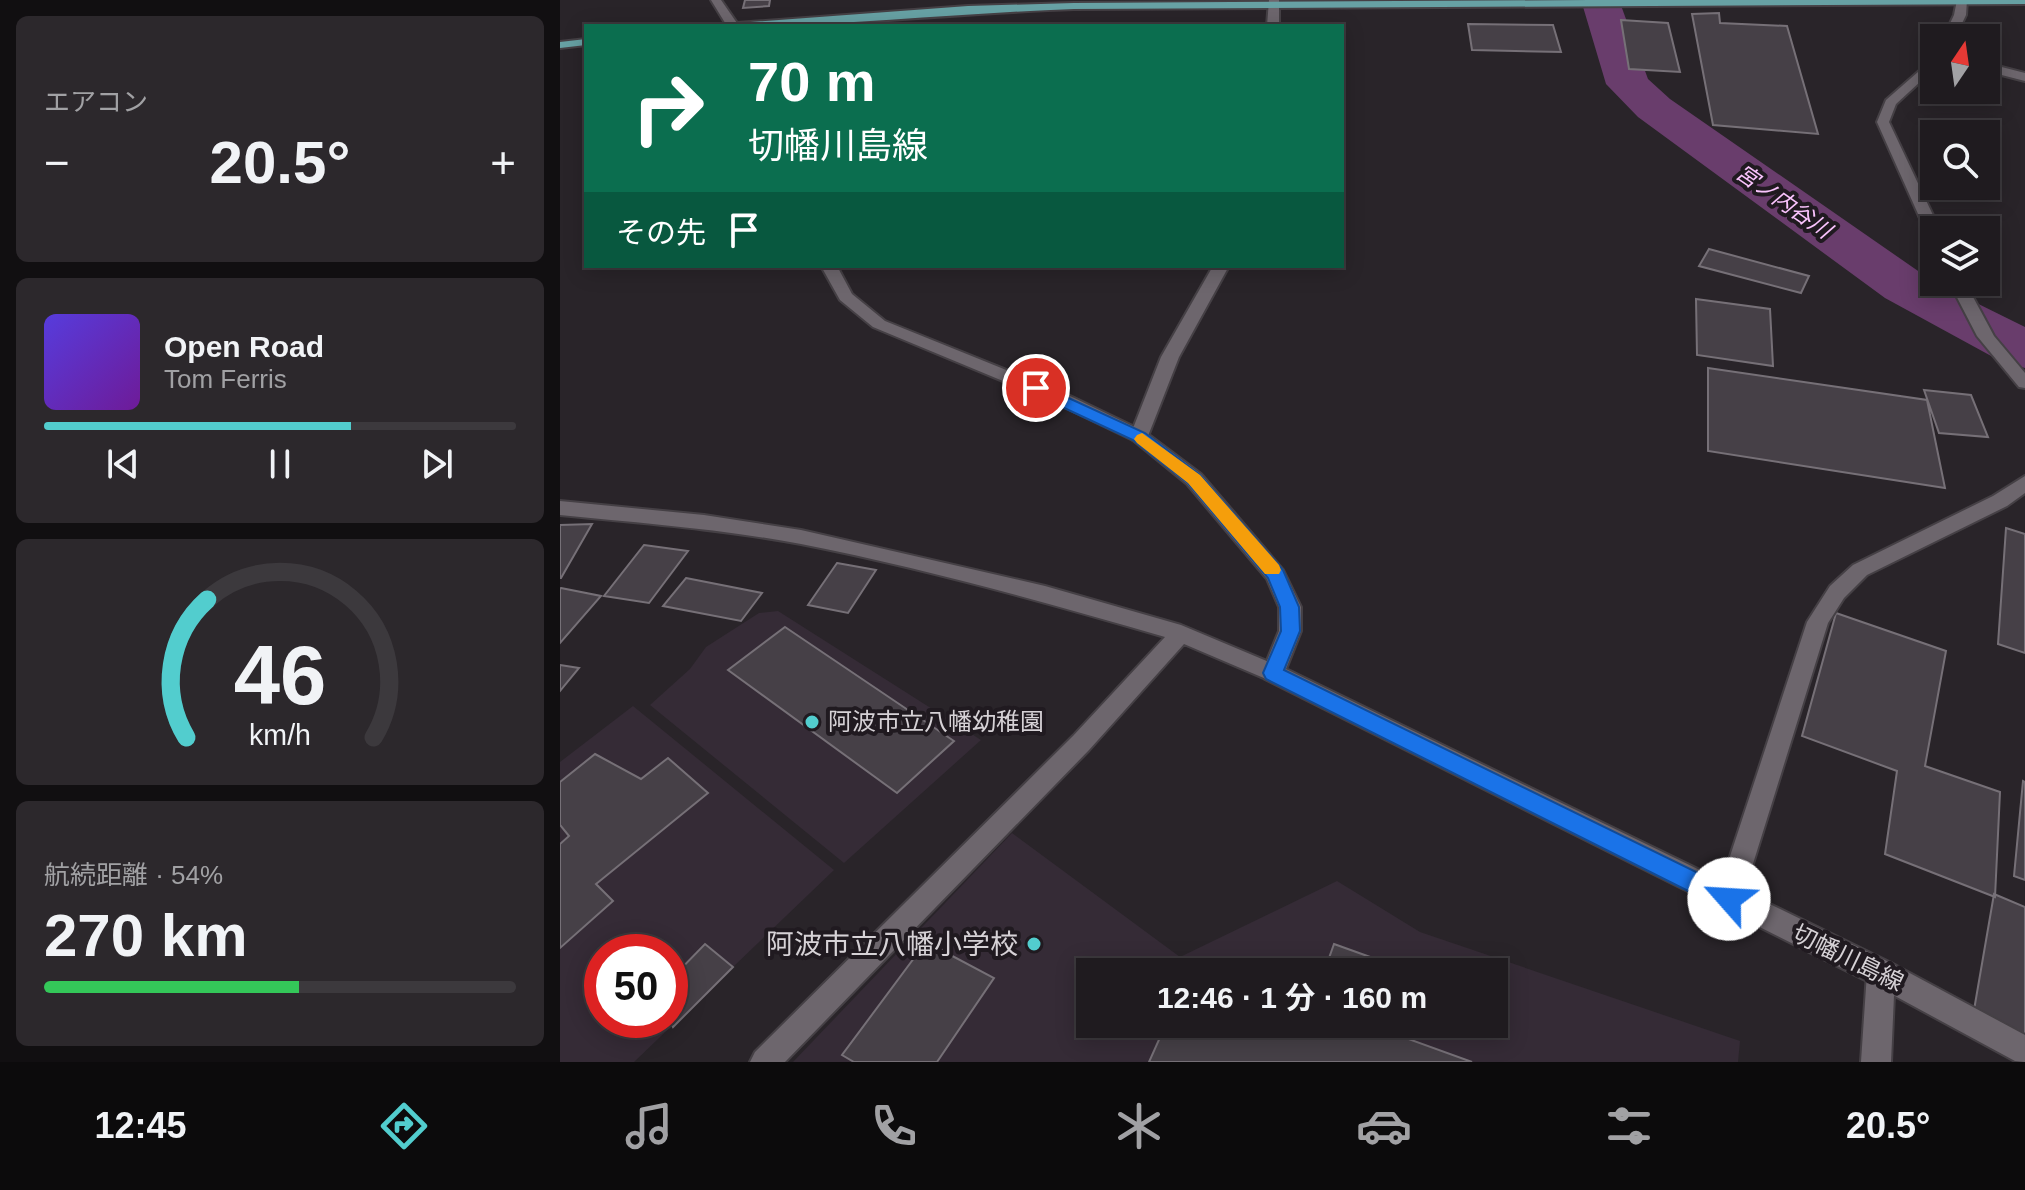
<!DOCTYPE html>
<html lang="ja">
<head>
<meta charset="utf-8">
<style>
  :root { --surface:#1f1b1f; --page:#2c282c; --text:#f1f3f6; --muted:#a1a1a4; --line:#3c393d; --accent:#52cdce }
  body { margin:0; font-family:Helvetica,"Noto Sans JP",sans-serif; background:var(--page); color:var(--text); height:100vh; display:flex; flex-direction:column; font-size:30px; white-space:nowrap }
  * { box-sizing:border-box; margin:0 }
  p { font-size:26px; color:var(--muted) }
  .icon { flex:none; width:44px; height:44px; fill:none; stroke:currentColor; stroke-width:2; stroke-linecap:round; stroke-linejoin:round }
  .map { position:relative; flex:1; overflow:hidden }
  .side { display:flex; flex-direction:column; gap:16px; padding:16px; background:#110f11; width:560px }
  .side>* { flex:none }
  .banner { position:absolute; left:24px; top:24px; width:760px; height:244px; border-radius:0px; box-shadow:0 4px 20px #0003,0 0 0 2px var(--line); background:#0b6e4f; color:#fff; overflow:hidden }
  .needle { width:52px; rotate:13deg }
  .buttons { position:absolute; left:1360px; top:24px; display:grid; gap:16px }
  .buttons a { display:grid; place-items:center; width:80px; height:80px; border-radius:0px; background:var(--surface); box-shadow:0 4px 20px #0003,0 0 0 2px var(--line); font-size:40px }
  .speed { position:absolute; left:24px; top:934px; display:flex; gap:16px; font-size:40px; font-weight:700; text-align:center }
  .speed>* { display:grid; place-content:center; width:104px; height:104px; border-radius:50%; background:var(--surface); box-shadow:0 4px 20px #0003,0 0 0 2px var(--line); line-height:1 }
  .speed .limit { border:12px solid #d22; background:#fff; color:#111 }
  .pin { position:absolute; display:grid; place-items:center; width:68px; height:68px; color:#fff; margin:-34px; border:4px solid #fff; border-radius:50%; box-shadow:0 2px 8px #0007 }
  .me { position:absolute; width:88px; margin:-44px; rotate:296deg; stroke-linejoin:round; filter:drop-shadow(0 0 6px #0008) }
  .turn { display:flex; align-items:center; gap:28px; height:168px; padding:0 32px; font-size:36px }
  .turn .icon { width:104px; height:104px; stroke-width:2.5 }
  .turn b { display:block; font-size:56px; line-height:68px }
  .then { display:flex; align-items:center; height:76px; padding:0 32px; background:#0003; gap:16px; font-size:30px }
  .big { font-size:60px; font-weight:700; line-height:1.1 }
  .side .tile { flex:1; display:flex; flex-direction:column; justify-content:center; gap:12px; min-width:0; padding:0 28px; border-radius:12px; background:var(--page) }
  .side .dial { align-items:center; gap:0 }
  .dial svg { height:208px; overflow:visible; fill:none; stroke:var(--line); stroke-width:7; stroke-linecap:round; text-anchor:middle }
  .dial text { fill:var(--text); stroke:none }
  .song { display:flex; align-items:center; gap:24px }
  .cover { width:96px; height:96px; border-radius:12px; background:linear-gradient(135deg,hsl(250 70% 55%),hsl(280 70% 35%)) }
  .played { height:8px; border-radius:4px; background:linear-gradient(90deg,var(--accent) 65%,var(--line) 65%) }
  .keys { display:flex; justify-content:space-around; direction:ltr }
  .heat { display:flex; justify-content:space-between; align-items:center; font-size:44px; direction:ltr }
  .charge { height:12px; border-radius:6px; background:linear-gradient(90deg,#34c759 54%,var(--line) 0) }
  .trip { position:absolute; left:516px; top:958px; width:432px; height:80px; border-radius:0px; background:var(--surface); box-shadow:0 4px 20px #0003,0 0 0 2px var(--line); font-weight:700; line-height:80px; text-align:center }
  .tabs { display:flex; height:128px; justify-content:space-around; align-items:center; background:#0c0b0c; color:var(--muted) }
  .tabs .icon { width:56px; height:56px }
  .tabs .on { color:var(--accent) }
  .tabs b { font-size:36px; color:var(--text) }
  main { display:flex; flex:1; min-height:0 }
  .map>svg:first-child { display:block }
  .built { fill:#352b36; fill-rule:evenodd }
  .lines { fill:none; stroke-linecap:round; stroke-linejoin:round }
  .river { fill:#693d6c; fill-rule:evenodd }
  .building { fill:#464047; stroke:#767077; stroke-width:2 }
  .minor-casing { stroke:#454045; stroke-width:4 }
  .secondary-casing { stroke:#454045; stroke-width:4 }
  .primary-casing { stroke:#454045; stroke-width:4 }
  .minor { fill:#6d666d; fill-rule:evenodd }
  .secondary { fill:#6d666d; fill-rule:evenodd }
  .primary { fill:#67a1a4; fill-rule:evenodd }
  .route { fill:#1a73e8; stroke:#114b97; stroke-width:2 }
  .slow { fill:#f59e0b }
  .poi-dot { fill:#52cdce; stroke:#201a20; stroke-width:3 }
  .labels { text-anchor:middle; stroke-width:8; stroke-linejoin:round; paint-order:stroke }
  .far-water-label { font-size:22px; font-style:italic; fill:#fbc4fe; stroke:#201a20 }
  .poi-label { font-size:24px; fill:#d6d2d6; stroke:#201a20; text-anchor:start }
  .street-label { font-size:24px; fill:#d6d2d6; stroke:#201a20 }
  .near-poi-label { font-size:28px; fill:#d6d2d6; stroke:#201a20; text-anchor:end }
</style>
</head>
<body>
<main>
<section class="side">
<div class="tile"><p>エアコン</p>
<div class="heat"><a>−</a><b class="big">20.5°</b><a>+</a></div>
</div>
<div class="tile">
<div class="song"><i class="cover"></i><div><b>Open Road</b><p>Tom Ferris</p></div></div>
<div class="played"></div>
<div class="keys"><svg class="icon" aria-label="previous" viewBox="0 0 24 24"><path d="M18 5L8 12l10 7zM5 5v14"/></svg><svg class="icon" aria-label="pause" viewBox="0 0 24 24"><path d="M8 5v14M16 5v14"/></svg><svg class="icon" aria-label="next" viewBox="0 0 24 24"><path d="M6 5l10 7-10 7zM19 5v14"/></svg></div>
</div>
<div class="tile dial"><svg viewBox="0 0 100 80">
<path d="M14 69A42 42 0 1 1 86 69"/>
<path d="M14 69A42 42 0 0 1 22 16" stroke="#52cdce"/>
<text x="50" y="56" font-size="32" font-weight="700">46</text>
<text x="50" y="72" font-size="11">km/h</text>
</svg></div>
<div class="tile"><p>航続距離 · 54%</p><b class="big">270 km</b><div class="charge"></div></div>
</section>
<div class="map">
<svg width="1465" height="1062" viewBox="0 0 1465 1062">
  <rect width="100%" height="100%" fill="#292429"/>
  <!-- built -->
  <path class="built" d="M218,611l203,129 -137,123 -194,-158 40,-36 16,-22 53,-34z
    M73,706l201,164 -200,192h-74v-300zM42,952h68v68h-68z
    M452,833l168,124 157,-76 83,51 320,109 -2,21h-945zM530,972h404v52h-404z"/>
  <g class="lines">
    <!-- river -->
    <path class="river" d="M1021,0h38l29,79 22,20 264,183 91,45v41l-21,-5 -119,-65 -247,-181 -32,-33z"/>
  </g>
  <!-- building -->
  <path class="building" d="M185,0h25l-1,6 -26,2z
    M1159,13l1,10 67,3 31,108 -105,-9 -21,-111z
    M1061,20l47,3 12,49 -51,-3z
    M908,24l85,1 8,27 -89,-2z
    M1149,249l100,27 -8,17 -102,-27z
    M1136,299l74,10 3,57 -76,-11z
    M1148,368l219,32 18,88 -237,-37z
    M1364,390l47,5 17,42 -49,-4z
    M32,524l-31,54h-1v-53z
    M1446,528l19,6v119l-27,-9z
    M84,545l44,6 -39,52 -45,-7z
    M277,563l39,7 -28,43 -40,-8z
    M126,578l76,15 -21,28 -78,-15z
    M1,588l40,8 -41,47v-54z
    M1276,613l110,38 -21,115 75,26 -5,105 -110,-43 12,-83 -95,-35z
    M225,627l169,114 -57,52 -169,-123z
    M0,665l19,3 -19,23z
    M35,754l46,25 27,-21 40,35 -112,91 17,17 -53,47v-104l9,-8 -9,-11v-43z
    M1463,781l2,1v98l-11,-4z
    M1434,894l31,13v127l-51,-24z
    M366,942l68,36 -57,84h-83l-12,-7z
    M145,944l28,23 -60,60 -4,-7 1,-40z
    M774,944l78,28h-88z
    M606,1024h238l-4,12 72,26h-323z"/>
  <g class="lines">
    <defs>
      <path id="minor" d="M709,0h10v26h-12z
        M1397,0h10l-1,15 -11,23h-12l11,-23z
        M1374,58v11l-38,35 -7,18 51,108h-6v8l-7,-4 -50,-112 9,-22z
        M1426,63l39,10v8l-39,-10z
        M653,266h16l-50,91 -31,79 -9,6 -6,-2 -3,-4 31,-79z
        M1389,282h16l29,54 31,37v15l-6,-1 -42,-51z
        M1465,476v17l-18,13 -140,69 -23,23 -16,25 -86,276 -4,9 -9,3 -9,-3 -4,-9 91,-277 23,-36 23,-21 140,-69z
        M0,501l144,14 97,15 244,56 136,39 100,42 3,6 -3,6 -8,3 -89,-38 -95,106 -304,312h-35l5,-10 318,-316 92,-99c-120,-35 -242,-69 -364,-93 -80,-15 -161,-21 -241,-29z
        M1321,960l10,3 4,10 -4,89h-30l6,-89 4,-10z"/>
      <path id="secondary" d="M151,0h10l18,26h-12z
        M261,266h16l15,28 33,27 183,74 77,37 56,42 82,96 18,37v24l-15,38 605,294 134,72v27l-10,-1 -144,-78 -606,-304 -3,-6 17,-42v-24l-12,-28 -80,-95 -54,-44 -77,-37 -183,-76 -33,-27z"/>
      <path id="primary" d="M1030,0h435v4l-951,5c-114,4 -228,17 -343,17l6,-3 231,-17 106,-3z
        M26,39v6l-26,3v-6z"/>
    </defs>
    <!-- minor casing -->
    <use href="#minor" class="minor-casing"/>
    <!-- secondary casing -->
    <use href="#secondary" class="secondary-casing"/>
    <!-- primary casing -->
    <use href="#primary" class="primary-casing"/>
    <!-- minor -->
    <use href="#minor" class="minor"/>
    <!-- secondary -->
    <use href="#secondary" class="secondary"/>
    <!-- primary -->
    <use href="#primary" class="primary"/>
  </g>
  <!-- route -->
  <path class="route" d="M476,383l109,50 55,42 83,95 16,37 1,24 -16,39 453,222 4,7 -4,8 -8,4 -9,-4 -454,-228 -3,-6 18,-42 -1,-24 -12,-29 -80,-95 -36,-28 -19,-15 -103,-48v-8z"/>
  <!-- slow -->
  <path class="slow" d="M582,433l58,42 79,90 2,5 -2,4h-14l-77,-91 -51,-40 -3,-4 3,-4z"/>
  <!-- markers -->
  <g class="poi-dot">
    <circle cx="252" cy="722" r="8"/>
    <circle cx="474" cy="944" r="8"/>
  </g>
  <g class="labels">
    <!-- far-water labels -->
    <g class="far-water-label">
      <text transform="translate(1224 201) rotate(35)" y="8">宮ノ内谷川</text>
    </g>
    <!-- poi labels -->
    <g class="poi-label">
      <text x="268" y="730">阿波市立八幡幼稚園</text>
    </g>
    <!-- street labels -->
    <g class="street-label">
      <text transform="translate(1288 958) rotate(26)" y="8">切幡川島線</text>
    </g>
    <!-- near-poi labels -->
    <g class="near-poi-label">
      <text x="458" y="954">阿波市立八幡小学校</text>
    </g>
  </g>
</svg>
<div class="buttons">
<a><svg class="needle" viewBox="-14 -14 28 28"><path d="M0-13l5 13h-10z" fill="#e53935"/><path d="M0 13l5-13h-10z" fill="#a1a1a4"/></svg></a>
<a><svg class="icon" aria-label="search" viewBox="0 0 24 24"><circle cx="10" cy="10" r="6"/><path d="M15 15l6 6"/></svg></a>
<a><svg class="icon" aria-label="layers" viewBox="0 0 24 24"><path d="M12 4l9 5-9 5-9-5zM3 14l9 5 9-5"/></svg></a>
</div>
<div class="speed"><div class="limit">50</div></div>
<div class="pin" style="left:476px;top:388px;background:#d93025"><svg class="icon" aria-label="arrive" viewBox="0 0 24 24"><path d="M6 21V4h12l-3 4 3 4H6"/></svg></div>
<svg class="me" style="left:1169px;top:899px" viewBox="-20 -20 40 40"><circle r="19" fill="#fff"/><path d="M0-13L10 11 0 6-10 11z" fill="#1a73e8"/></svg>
<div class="trip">12:46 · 1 分 · 160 m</div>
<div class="banner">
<div class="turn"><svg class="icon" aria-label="right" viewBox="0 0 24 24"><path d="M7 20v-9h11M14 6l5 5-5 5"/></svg><div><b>70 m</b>切幡川島線</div></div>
<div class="then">その先<svg class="icon" aria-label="arrive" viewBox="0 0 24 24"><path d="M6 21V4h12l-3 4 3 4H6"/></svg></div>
</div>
</div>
</main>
<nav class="tabs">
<b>12:45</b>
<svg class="icon on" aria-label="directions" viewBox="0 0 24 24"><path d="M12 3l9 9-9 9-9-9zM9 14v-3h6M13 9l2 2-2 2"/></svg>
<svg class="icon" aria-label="music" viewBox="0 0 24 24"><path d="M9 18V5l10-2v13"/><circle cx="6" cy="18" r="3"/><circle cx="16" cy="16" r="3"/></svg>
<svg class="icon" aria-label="phone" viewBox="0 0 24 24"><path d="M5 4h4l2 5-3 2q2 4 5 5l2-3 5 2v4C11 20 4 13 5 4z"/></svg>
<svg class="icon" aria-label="climate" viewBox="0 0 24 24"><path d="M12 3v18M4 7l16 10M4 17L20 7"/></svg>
<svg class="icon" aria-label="car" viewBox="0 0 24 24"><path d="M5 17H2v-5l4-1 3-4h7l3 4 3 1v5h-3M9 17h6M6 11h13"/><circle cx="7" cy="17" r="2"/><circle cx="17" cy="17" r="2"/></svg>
<svg class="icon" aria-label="filters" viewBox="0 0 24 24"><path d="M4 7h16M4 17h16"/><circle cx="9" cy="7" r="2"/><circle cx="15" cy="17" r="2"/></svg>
<b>20.5°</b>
</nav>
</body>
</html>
